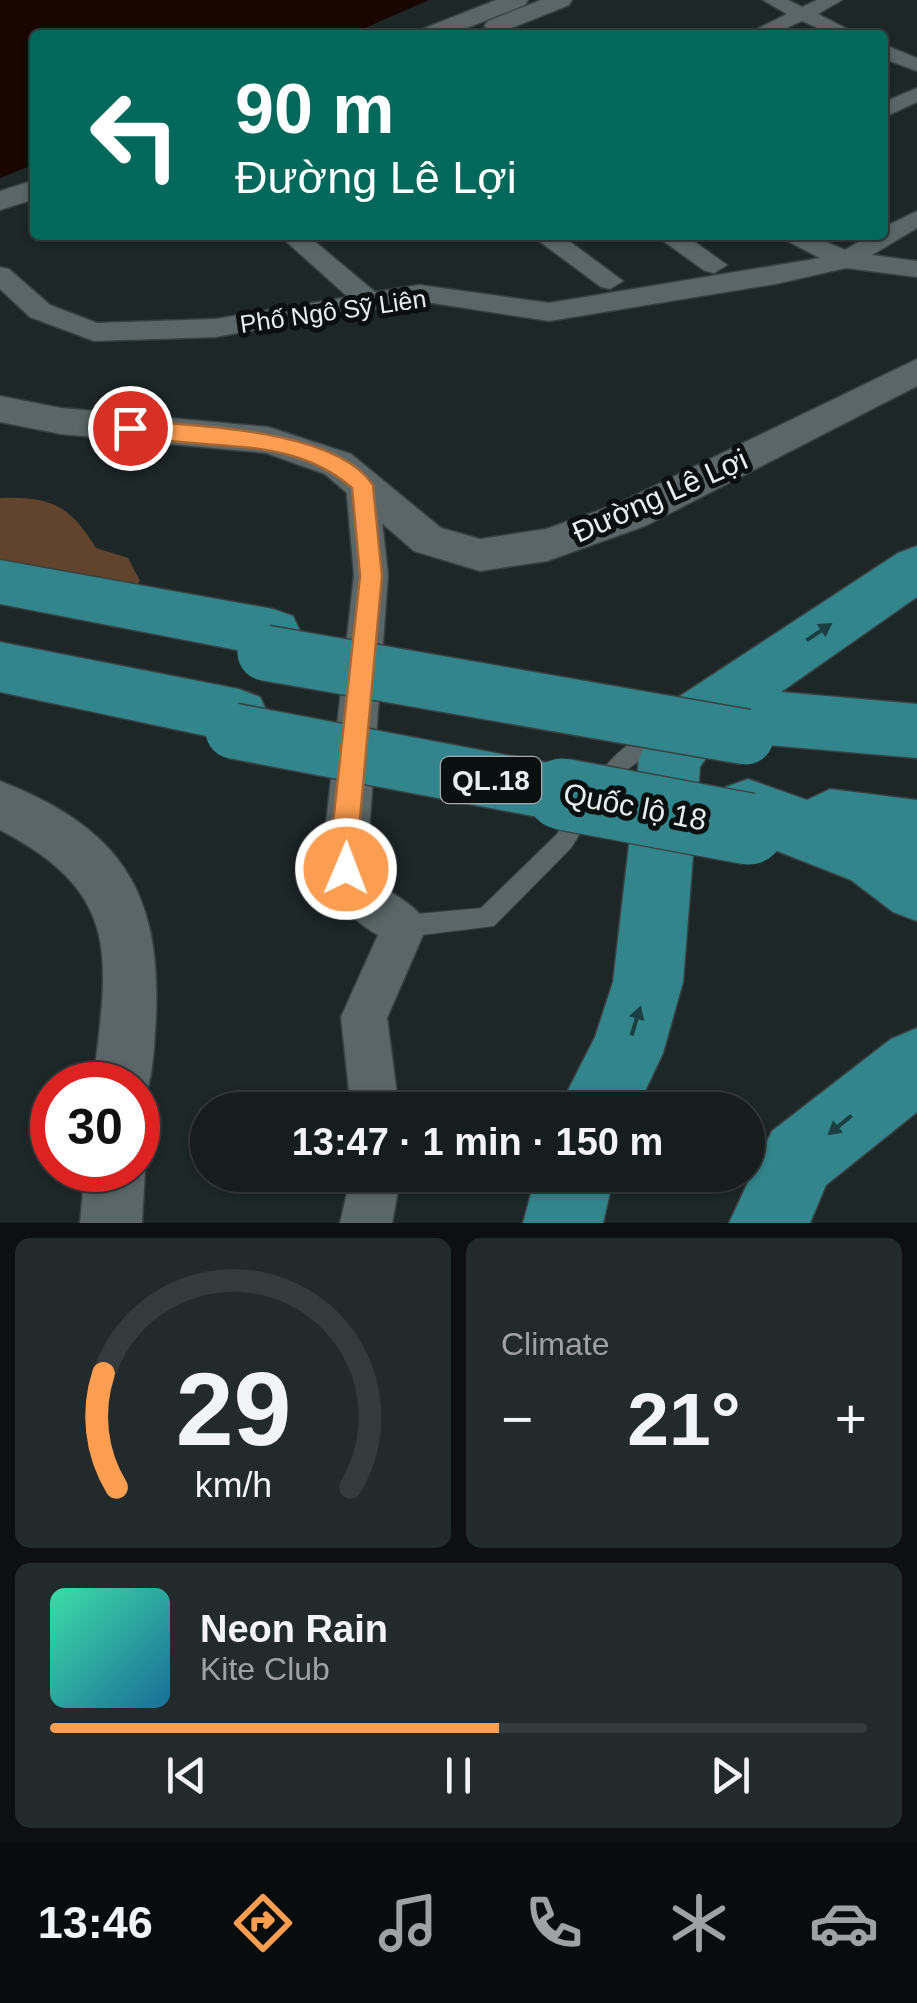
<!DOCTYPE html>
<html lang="en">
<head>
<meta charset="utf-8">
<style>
  :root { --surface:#161d1e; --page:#232a2b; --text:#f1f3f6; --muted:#9ea2a4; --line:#353b3c; --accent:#fc9e52 }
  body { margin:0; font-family:Arial,sans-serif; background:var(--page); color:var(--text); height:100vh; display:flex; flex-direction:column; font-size:38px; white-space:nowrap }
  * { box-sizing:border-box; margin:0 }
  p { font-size:32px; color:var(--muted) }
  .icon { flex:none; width:55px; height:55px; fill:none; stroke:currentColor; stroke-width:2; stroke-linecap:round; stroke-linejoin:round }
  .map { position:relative; height:1223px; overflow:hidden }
  .side { display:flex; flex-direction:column; gap:15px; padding:15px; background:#0c1010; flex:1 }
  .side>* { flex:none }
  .guide { position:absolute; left:30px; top:30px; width:858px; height:210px; border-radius:10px; box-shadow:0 2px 8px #0004,0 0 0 2px var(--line); background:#00695c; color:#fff; overflow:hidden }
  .speed { position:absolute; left:30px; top:1062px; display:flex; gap:20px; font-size:50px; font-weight:700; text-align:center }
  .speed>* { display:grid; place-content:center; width:130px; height:130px; border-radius:50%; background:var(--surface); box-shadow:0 2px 8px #0004,0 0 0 2px var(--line); line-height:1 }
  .speed .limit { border:15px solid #d22; background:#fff; color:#111 }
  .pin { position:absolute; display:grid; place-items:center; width:85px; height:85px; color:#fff; margin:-42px; border:5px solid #fff; border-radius:50%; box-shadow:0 2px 10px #0007 }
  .me { position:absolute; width:110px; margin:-55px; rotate:1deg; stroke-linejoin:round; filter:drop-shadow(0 0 8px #0008) }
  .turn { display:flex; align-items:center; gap:35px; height:210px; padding:0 40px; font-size:45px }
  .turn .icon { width:130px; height:130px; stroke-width:2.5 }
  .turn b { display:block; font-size:70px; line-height:85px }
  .big { font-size:75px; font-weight:600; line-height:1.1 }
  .side .card { flex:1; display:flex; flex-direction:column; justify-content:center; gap:15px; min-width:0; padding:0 35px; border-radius:15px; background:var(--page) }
  .side .dial { align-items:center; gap:0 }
  .dial svg { height:260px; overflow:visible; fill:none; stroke:var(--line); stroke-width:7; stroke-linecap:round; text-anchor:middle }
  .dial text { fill:var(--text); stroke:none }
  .song { display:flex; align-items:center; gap:30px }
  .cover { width:120px; height:120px; border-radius:15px; background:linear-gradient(135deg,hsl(160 70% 55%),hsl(200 70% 35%)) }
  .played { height:10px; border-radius:5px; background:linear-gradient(90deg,var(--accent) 55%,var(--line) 55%) }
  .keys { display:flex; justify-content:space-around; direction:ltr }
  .heat { display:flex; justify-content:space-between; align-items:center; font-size:55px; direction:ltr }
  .side .tiles { flex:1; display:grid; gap:15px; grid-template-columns:1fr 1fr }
  .card:last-child { grid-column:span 2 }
  .trip { position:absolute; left:190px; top:1092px; width:575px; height:100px; border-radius:50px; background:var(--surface); box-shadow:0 2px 8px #0004,0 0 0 2px var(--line); font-weight:600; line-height:100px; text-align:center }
  .dock { display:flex; height:160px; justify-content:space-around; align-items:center; background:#090c0c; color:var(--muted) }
  .dock .icon { width:70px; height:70px }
  .dock .current { color:var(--accent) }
  .dock b { font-size:45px; color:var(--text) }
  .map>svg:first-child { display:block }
  .green { fill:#62432b }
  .water { fill:#190600 }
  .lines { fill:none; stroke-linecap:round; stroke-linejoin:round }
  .service-casing { stroke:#384142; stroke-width:2 }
  .minor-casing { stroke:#384142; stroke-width:3 }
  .tertiary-casing { stroke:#384142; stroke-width:3 }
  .primary-casing { stroke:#384142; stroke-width:3 }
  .service { fill:#5a6667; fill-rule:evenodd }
  .minor { fill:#5a6667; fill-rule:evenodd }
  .tertiary { fill:#5a6667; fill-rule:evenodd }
  .primary { fill:#32858c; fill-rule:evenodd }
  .primary-bridge-far1-casing { stroke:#384142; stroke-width:58; stroke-linecap:butt }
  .primary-bridge-casing { stroke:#384142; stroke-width:74; stroke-linecap:butt }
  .primary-bridge-far1 { stroke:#32858c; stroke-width:55 }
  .primary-bridge { stroke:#32858c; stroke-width:71 }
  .oneway { fill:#1a3e41 }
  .route { fill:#fc9e52; stroke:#a46735; stroke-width:2.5 }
  .labels { text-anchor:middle; stroke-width:10; stroke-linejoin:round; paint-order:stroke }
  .far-street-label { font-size:25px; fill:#e6edee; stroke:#0a0f0f }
  .shield { fill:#0a0f0f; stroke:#a4aaab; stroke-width:2.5 }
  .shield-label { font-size:28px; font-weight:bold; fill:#e6edee }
  .street-label { font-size:30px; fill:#e6edee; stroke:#0a0f0f }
</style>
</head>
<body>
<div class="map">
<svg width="917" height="1223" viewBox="0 0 917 1223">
  <rect width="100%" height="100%" fill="#1d2728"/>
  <!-- green -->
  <path class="green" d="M0,498c50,-2 70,7 96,50l32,10 12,23 -7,7 -133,-23z"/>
  <!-- water -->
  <path class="water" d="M0,0h429l-80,35h-314v129l-35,14z"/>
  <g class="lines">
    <defs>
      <path id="service" d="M659,727l7,3 3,6 -3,6 -41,29 -14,20 -7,2 -7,-2 -3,-7c12,-25 39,-46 65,-57z
        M583,803l7,3 3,7 -22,35 -77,78 -88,11 -8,-3 -3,-8 3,-8 8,-3 75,-7 76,-74 19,-28z"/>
      <path id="minor" d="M763,0h25l14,7 15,-7h25l-24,14 41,21h-26l-31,-14 -31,14h-26l42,-21z
        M882,44l35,14v13l-35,-13z
        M917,88v14l-35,16v-15z
        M917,211v17l-45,27 45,6v16l-71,-9 -71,16 -226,37 -130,-20 -204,36 -121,4 -64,-24 -30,-28v-22l9,2 41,36 47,18 118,-4 133,-22 -69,-62h28l68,57 44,-7 130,18 271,-45 -44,-23h34l35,15 25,-15h12v-7z
        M531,235h30l62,46 -13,8 -9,-2z
        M655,235h30l42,30 -13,8 -9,-2z
        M362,473l11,4 5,8 10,90 -21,284c8,37 47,36 60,67l-40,92 12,92h-48l-10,-93 37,-82c-38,-21 -51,-51 -54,-94l30,-266 -8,-90 5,-8z
        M351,1175h50l-9,48h-52z"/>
      <path id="tertiary" d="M496,0h32l-3,5 -76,30h-33l4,-5z
        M541,0h31l-3,5 -65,26 -8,2 -12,-7 4,-5z
        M35,180v19l-35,11v-19z
        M917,359v27l-272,140 -98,35 -67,10 -66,-20 -89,-77 -59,-21 -205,-19 -61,-12v-26l61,12 207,19 83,27 90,74 39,11 66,-10 71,-25z
        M0,781c117,46 161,106 156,234 -2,31 -2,62 -14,90l-4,2v-22h-45c14,-124 33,-190 -93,-255z
        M138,1151l7,19 -3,53h-62l5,-53h53z"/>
      <path id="primary" d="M917,546v51l-136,95 136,12v54l-172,-15 -23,-9 -22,33 -17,215 -20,71 -27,57h-78l37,-73 18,-55 26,-223 9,-20 32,-43 218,-143z
        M0,560l273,49 20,7 8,17 -8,17 -20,7 -273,-53z
        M0,642l239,47 21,8 9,19 -9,19 -21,8 -239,-51z
        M748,779l59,21 23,-11 87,11v121l-24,-9 -42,-32 -125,-49 -10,-22 10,-22z
        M917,1028v84l-91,73 -16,38h-81l43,-92 119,-92z
        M536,1175h78l-11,48h-80z"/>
    </defs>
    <!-- service casing -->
    <use href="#service" class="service-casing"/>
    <!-- minor casing -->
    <use href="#minor" class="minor-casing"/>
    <!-- tertiary casing -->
    <use href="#tertiary" class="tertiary-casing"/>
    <!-- primary casing -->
    <use href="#primary" class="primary-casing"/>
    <!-- service -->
    <use href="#service" class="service"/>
    <!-- minor -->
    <use href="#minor" class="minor"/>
    <!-- tertiary -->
    <use href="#tertiary" class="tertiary"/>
    <!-- primary -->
    <use href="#primary" class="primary"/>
    <defs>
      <path id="primary-bridge-far1" d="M265,653l481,84
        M233,731l342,65"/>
      <path id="primary-bridge" d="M562,794l187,35"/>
    </defs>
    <!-- primary-bridge-far1 casing -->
    <use href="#primary-bridge-far1" class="primary-bridge-far1-casing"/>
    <!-- primary-bridge casing -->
    <use href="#primary-bridge" class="primary-bridge-casing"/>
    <!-- primary-bridge-far1 -->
    <use href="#primary-bridge-far1" class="primary-bridge-far1"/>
    <!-- primary-bridge -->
    <use href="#primary-bridge" class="primary-bridge"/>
  </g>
  <!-- one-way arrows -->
  <defs><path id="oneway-solid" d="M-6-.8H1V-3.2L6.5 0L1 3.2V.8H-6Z" transform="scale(2.5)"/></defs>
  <g class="oneway">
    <use href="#oneway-solid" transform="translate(819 632) rotate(-34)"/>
    <use href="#oneway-solid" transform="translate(636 1021) rotate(-73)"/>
    <use href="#oneway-solid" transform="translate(840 1125) rotate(141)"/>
  </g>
  <!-- route -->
  <path class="route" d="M130,420c62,6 206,8 243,65l9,91 -24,265 1,28 -4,10 -9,4 -10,-4 -5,-38 29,-265 -8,-88c-66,-58 -152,-33 -229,-56v-9z"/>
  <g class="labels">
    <!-- far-street labels -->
    <g class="far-street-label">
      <text transform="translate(333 311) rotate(-8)" y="9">Phố Ngô Sỹ Liên</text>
    </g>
    <!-- shield labels -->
    <rect class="shield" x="441" y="757" width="100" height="46" rx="8"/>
    <g class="shield-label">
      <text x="491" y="790">QL.18</text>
    </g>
    <!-- street labels -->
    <g class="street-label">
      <text transform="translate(660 496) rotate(-24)" y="10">Đường Lê Lợi</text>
      <text transform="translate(635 807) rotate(11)" y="10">Quốc lộ 18</text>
    </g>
  </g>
</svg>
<div class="speed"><div class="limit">30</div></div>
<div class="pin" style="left:130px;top:428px;background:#d93025"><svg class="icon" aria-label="arrive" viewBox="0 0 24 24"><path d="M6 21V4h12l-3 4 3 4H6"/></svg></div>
<svg class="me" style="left:346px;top:869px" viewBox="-20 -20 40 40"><circle r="17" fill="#fc9e52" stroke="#fff" stroke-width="3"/><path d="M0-11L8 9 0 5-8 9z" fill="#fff"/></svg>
<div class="trip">13:47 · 1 min · 150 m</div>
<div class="guide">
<div class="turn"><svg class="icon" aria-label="left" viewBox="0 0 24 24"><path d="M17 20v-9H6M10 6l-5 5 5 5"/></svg><div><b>90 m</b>Đường Lê Lợi</div></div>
</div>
</div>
<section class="side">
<div class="tiles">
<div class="card dial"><svg viewBox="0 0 100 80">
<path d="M14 69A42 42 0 1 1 86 69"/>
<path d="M14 69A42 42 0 0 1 10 34" stroke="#fc9e52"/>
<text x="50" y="56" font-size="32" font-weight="700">29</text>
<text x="50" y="72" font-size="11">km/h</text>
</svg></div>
<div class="card"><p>Climate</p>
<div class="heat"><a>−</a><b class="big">21°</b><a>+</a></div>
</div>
<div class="card">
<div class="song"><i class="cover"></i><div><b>Neon Rain</b><p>Kite Club</p></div></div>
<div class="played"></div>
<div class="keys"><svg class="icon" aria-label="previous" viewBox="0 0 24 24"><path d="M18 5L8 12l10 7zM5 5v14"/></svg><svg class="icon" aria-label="pause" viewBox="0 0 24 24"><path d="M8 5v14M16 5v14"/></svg><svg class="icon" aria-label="next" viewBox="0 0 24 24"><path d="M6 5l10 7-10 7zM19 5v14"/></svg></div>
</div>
</div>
</section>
<nav class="dock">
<b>13:46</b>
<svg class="icon current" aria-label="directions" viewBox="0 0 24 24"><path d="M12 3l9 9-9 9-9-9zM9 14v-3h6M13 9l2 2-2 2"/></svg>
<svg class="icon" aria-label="music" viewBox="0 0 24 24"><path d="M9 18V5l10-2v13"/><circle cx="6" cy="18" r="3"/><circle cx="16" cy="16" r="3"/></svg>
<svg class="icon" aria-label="phone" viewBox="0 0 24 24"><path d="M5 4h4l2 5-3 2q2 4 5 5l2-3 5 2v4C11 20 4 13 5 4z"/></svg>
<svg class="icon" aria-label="climate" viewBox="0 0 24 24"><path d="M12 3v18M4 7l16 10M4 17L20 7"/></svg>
<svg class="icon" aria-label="car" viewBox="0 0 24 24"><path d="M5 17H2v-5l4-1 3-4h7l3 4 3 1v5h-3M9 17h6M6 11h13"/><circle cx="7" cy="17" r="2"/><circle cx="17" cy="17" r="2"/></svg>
</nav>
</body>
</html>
